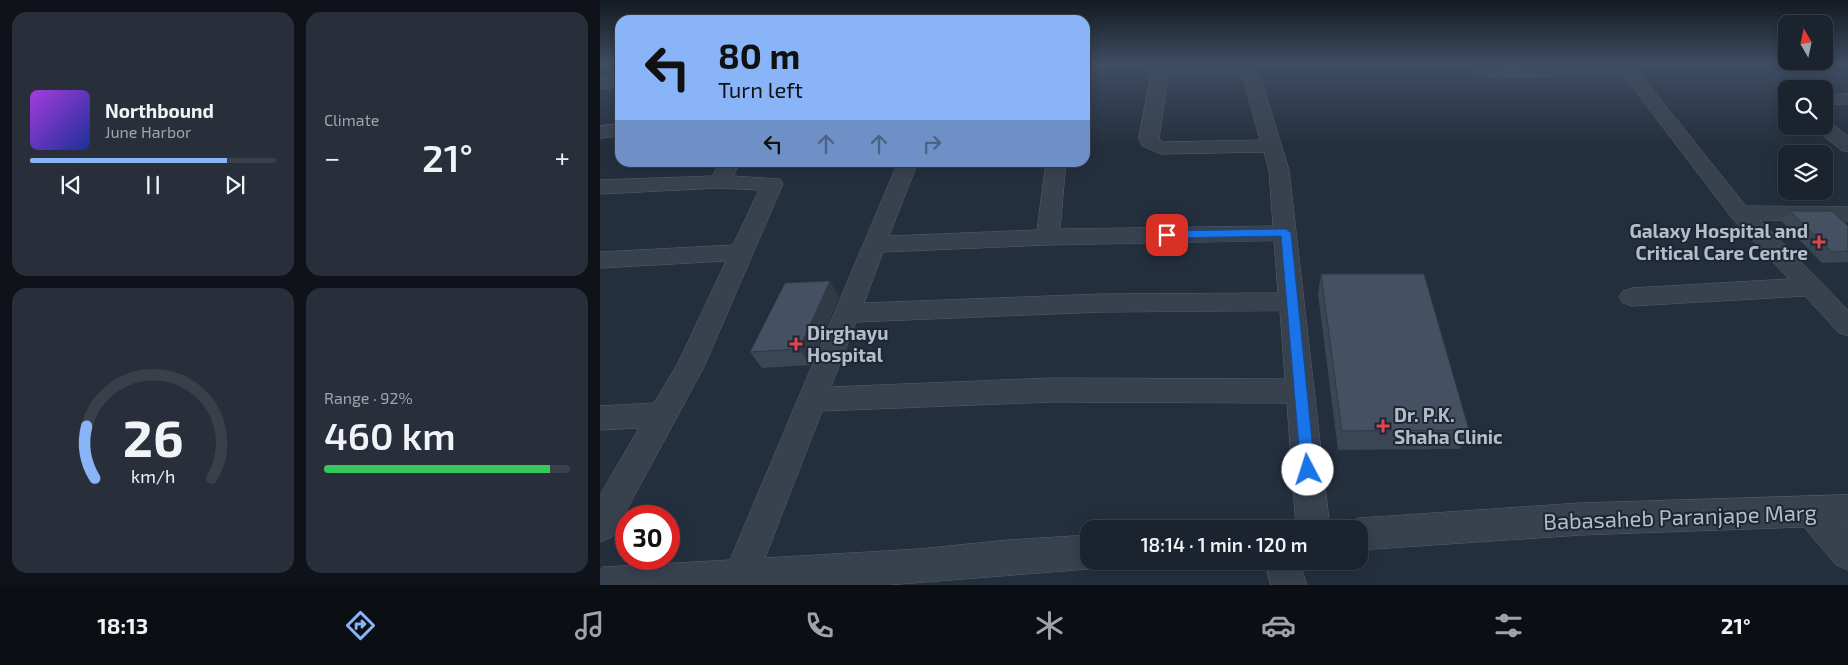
<!DOCTYPE html>
<html lang="en">
<head>
<meta charset="utf-8">
<style>
  :root { --surface:#1b232e; --page:#282f3a; --text:#f1f3f6; --muted:#a0a4aa; --line:#39404a; --accent:#8ab4f8 }
  body { margin:0; font-family:"Exo 2",sans-serif; background:var(--page); color:var(--text); height:100vh; display:flex; flex-direction:column; font-size:19px; white-space:nowrap }
  * { box-sizing:border-box; margin:0 }
  p { font-size:16px; color:var(--muted) }
  .icon { flex:none; width:28px; height:28px; fill:none; stroke:currentColor; stroke-width:2; stroke-linecap:round; stroke-linejoin:round }
  .map { position:relative; flex:1; overflow:hidden }
  .drawer { display:flex; flex-direction:column; gap:12px; padding:12px; background:#0f1319; width:600px }
  .drawer>* { flex:none }
  .top-card { position:absolute; left:15px; top:15px; width:475px; height:152px; border-radius:15px; box-shadow:0 2px 12px #0003,0 0 0 1px var(--line); background:#8ab4f8; color:#111; overflow:hidden }
  .needle { width:32px; rotate:351deg }
  .buttons { position:absolute; left:1178px; top:15px; display:grid; gap:10px }
  .buttons a { display:grid; place-items:center; width:55px; height:55px; border-radius:10px; background:var(--surface); box-shadow:0 2px 12px #0003,0 0 0 1px var(--line); font-size:25px }
  .speed { position:absolute; left:15px; top:505px; display:flex; gap:10px; font-size:25px; font-weight:700; text-align:center }
  .speed>* { display:grid; place-content:center; width:65px; height:65px; border-radius:50%; background:var(--surface); box-shadow:0 2px 12px #0003,0 0 0 1px var(--line); line-height:1 }
  .speed .limit { border:8px solid #d22; background:#fff; color:#111 }
  .pin { position:absolute; display:grid; place-items:center; width:42px; height:42px; color:#fff; margin:-21px; border-radius:10px; box-shadow:0 2px 8px #0006 }
  .me { position:absolute; width:55px; margin:-28px; rotate:355deg; stroke-linejoin:round; filter:drop-shadow(0 0 4px #0008) }
  .turn { display:flex; align-items:center; gap:18px; height:105px; padding:0 20px; font-size:22px }
  .turn .icon { width:65px; height:65px; stroke-width:2.5 }
  .turn b { display:block; font-size:35px; line-height:42px }
  .lanes { display:flex; align-items:center; height:48px; padding:0 20px; background:#0003; justify-content:center; gap:25px; direction:ltr }
  .lanes .off { opacity:.35 }
  .big { font-size:38px; font-weight:600; line-height:1.1 }
  .drawer .tile { flex:1; display:flex; flex-direction:column; justify-content:center; gap:8px; min-width:0; padding:0 18px; border-radius:15px; background:var(--page) }
  .drawer .dial { align-items:center; gap:0 }
  .dial svg { height:130px; overflow:visible; fill:none; stroke:var(--line); stroke-width:7; stroke-linecap:round; text-anchor:middle }
  .dial text { fill:var(--text); stroke:none }
  .song { display:flex; align-items:center; gap:15px }
  .cover { width:60px; height:60px; border-radius:8px; background:linear-gradient(135deg,hsl(280 70% 55%),hsl(230 70% 35%)) }
  .played { height:5px; border-radius:2px; background:linear-gradient(90deg,var(--accent) 80%,var(--line) 80%) }
  .keys { display:flex; justify-content:space-around; direction:ltr }
  .heat { display:flex; justify-content:space-between; align-items:center; font-size:28px; direction:ltr }
  .charge { height:8px; border-radius:4px; background:linear-gradient(90deg,#34c759 92%,var(--line) 0) }
  .drawer .tiles { flex:1; display:grid; gap:12px; grid-template-columns:repeat(2,1fr) }
  .trip { position:absolute; left:480px; top:520px; width:288px; height:50px; border-radius:15px; background:var(--surface); box-shadow:0 2px 12px #0003,0 0 0 1px var(--line); font-weight:600; line-height:50px; text-align:center }
  .dock { display:flex; height:80px; justify-content:space-around; align-items:center; background:#0b0e12; color:var(--muted) }
  .dock .icon { width:35px; height:35px }
  .dock .selected { color:var(--accent) }
  .dock b { font-size:22px; color:var(--text) }
  main { display:flex; flex:1; min-height:0 }
  .map>svg:first-child { display:block }
  .lines { fill:none; stroke-linecap:round; stroke-linejoin:round }
  .minor-casing { stroke:#565f6c; stroke-width:1 }
  .minor { fill:#38414e; fill-rule:evenodd }
  .wall { fill:#3b4654 }
  .shaded-wall { fill:#303945 }
  .building { fill:#455162; stroke:#303945 }
  .route { fill:#1a73e8; stroke:#114b97 }
  .health-dot { fill:#e0444e; stroke:#1d2633; stroke-width:2 }
  .labels { text-anchor:middle; stroke-width:4; stroke-linejoin:round; paint-order:stroke }
  .poi-label { font-size:19px; font-weight:bold; fill:#b4bcc9; stroke:#1d2633; text-anchor:start }
  .near-street-label { font-size:22px; fill:#b4bcc9; stroke:#1d2633 }
</style>
</head>
<body>
<main>
<section class="drawer">
<div class="tiles">
<div class="tile">
<div class="song"><i class="cover"></i><div><b>Northbound</b><p>June Harbor</p></div></div>
<div class="played"></div>
<div class="keys"><svg class="icon" aria-label="previous" viewBox="0 0 24 24"><path d="M18 5L8 12l10 7zM5 5v14"/></svg><svg class="icon" aria-label="pause" viewBox="0 0 24 24"><path d="M8 5v14M16 5v14"/></svg><svg class="icon" aria-label="next" viewBox="0 0 24 24"><path d="M6 5l10 7-10 7zM19 5v14"/></svg></div>
</div>
<div class="tile"><p>Climate</p>
<div class="heat"><a>−</a><b class="big">21°</b><a>+</a></div>
</div>
<div class="tile dial"><svg viewBox="0 0 100 80">
<path d="M14 69A42 42 0 1 1 86 69"/>
<path d="M14 69A42 42 0 0 1 9 37" stroke="#8ab4f8"/>
<text x="50" y="56" font-size="32" font-weight="700">26</text>
<text x="50" y="72" font-size="11">km/h</text>
</svg></div>
<div class="tile"><p>Range · 92%</p><b class="big">460 km</b><div class="charge"></div></div>
</div>
</section>
<div class="map">
<svg width="1248" height="585" viewBox="0 0 1248 585">
  <rect width="100%" height="100%" fill="#242f3e"/>
  <g class="lines">
    <defs>
      <path id="minor" d="M553,64c20,0 94,-7 107,11l29,95 41,359h-34l-9,-126 -236,-1 -229,9 -57,147 154,-9 89,-9 81,-5v26h13l-1,3 -12,5 -201,16h-288v-16l3,-2 127,-7 168,-398h20l-29,74 148,-6 9,-68h20l-6,67 213,-3 -4,-56 -5,-18 -103,2 -19,-8 -3,-8zM593,74l41,1 9,3 17,62 -96,2 -5,-3 9,-64zM674,241l4,52 -176,1 -238,9 19,-51 165,-7zM680,311l5,68 -234,-1 -220,9 25,-65 246,-10z
        M865,64h20l8,3 139,-3 114,142 102,1v14l-88,-1 88,90v26l-9,-3 -34,-37 -173,10 -9,-3 -4,-6 4,-6 9,-3 157,-9 -57,-61 -109,-143 -130,2 -17,-3z
        M20,77v10l-20,2v-10z
        M1248,94v10l-24,1v-10z
        M1224,120l6,2 18,14v16l-7,-2 -25,-20 -2,-4h10z
        M20,124v12l-20,2v-12z
        M120,162h21l-8,14 47,3 3,5 -79,183 -92,170 -12,5v-47l39,-67 -39,2v-24l54,-3 24,-40 48,-102 -126,7v-16l133,-7 26,-55 -40,-2 -119,6v-14l112,-4z
        M1248,495v30h-2l2,3v42l-12,-5 -32,-38 -223,8 -222,15v-21h-14l2,-6 12,-5 222,-15z
        M665,561h34l8,24h-36z"/>
    </defs>
    <!-- minor casing -->
    <use href="#minor" class="minor-casing"/>
    <!-- minor -->
    <use href="#minor" class="minor"/>
  </g>
  <!-- wall -->
  <path class="wall" d="M1190,211l58,15v36l-26,1 -40,-41z
    M721,274l148,156 -9,19 -122,1 -20,-156z
    M239,297l-29,68 -48,3 -12,-16z"/>
  <!-- shaded-wall -->
  <path class="shaded-wall" d="M230,281l9,16 -29,68 -11,-16z"/>
  <!-- building -->
  <path class="building" d="M1190,211h42l16,15v25l-16,1z
    M721,274h103l45,156 -127,1z
    M230,281l-31,68 -49,3 35,-69z"/>
  <!-- sky -->
  <linearGradient id="sky" x2="0" y2="1"><stop stop-color="#141a22"/><stop offset="0.44" stop-color="#3f4d63"/><stop offset="1" stop-color="#3f4d63" stop-opacity="0"/></linearGradient>
  <rect width="1248" height="146" fill="url(#sky)"/>
  <!-- route -->
  <path class="route" d="M686,229l5,4 24,237 -2,4 -5,2 -5,-2 -2,-4 -20,-234 -114,2 -5,-3 5,-4z"/>
  <!-- markers -->
  <g class="health-dot">
    <path d="M1216.5 234.5h5v5h5v5h-5v5h-5v-5h-5v-5h5z"/>
    <path d="M193.5 336.5h5v5h5v5h-5v5h-5v-5h-5v-5h5z"/>
    <path d="M780.5 418.5h5v5h5v5h-5v5h-5v-5h-5v-5h5z"/>
  </g>
  <g class="labels">
    <!-- poi labels -->
    <g class="poi-label">
      <text x="1208" y="238" text-anchor="end">Galaxy Hospital and<tspan x="1208" dy="22">Critical Care Centre</tspan></text>
      <text x="207" y="340">Dirghayu<tspan x="207" dy="22">Hospital</tspan></text>
      <text x="794" y="422">Dr. P.K.<tspan x="794" dy="22">Shaha Clinic</tspan></text>
    </g>
    <!-- near-street labels -->
    <g class="near-street-label">
      <text transform="translate(1080 517) rotate(-2)" y="8">Babasaheb Paranjape Marg</text>
    </g>
  </g>
</svg>
<div class="buttons">
<a><svg class="needle" viewBox="-14 -14 28 28"><path d="M0-13l5 13h-10z" fill="#e53935"/><path d="M0 13l5-13h-10z" fill="#a0a4aa"/></svg></a>
<a><svg class="icon" aria-label="search" viewBox="0 0 24 24"><circle cx="10" cy="10" r="6"/><path d="M15 15l6 6"/></svg></a>
<a><svg class="icon" aria-label="layers" viewBox="0 0 24 24"><path d="M12 4l9 5-9 5-9-5zM3 14l9 5 9-5"/></svg></a>
</div>
<div class="speed"><div class="limit">30</div></div>
<div class="pin" style="left:567px;top:235px;background:#d93025"><svg class="icon" aria-label="arrive" viewBox="0 0 24 24"><path d="M6 21V4h12l-3 4 3 4H6"/></svg></div>
<svg class="me" style="left:708px;top:470px" viewBox="-20 -20 40 40"><circle r="19" fill="#fff"/><path d="M0-13L10 11 0 6-10 11z" fill="#1a73e8"/></svg>
<div class="trip">18:14 · 1 min · 120 m</div>
<div class="top-card">
<div class="turn"><svg class="icon" aria-label="left" viewBox="0 0 24 24"><path d="M17 20v-9H6M10 6l-5 5 5 5"/></svg><div><b>80 m</b>Turn left</div></div>
<div class="lanes"><svg class="icon" aria-label="left" viewBox="0 0 24 24"><path d="M17 20v-9H6M10 6l-5 5 5 5"/></svg><svg class="icon off" aria-label="ahead" viewBox="0 0 24 24"><path d="M12 20V5M6 11l6-6 6 6"/></svg><svg class="icon off" aria-label="ahead" viewBox="0 0 24 24"><path d="M12 20V5M6 11l6-6 6 6"/></svg><svg class="icon off" aria-label="right" viewBox="0 0 24 24"><path d="M7 20v-9h11M14 6l5 5-5 5"/></svg></div>
</div>
</div>
</main>
<nav class="dock">
<b>18:13</b>
<svg class="icon selected" aria-label="directions" viewBox="0 0 24 24"><path d="M12 3l9 9-9 9-9-9zM9 14v-3h6M13 9l2 2-2 2"/></svg>
<svg class="icon" aria-label="music" viewBox="0 0 24 24"><path d="M9 18V5l10-2v13"/><circle cx="6" cy="18" r="3"/><circle cx="16" cy="16" r="3"/></svg>
<svg class="icon" aria-label="phone" viewBox="0 0 24 24"><path d="M5 4h4l2 5-3 2q2 4 5 5l2-3 5 2v4C11 20 4 13 5 4z"/></svg>
<svg class="icon" aria-label="climate" viewBox="0 0 24 24"><path d="M12 3v18M4 7l16 10M4 17L20 7"/></svg>
<svg class="icon" aria-label="car" viewBox="0 0 24 24"><path d="M5 17H2v-5l4-1 3-4h7l3 4 3 1v5h-3M9 17h6M6 11h13"/><circle cx="7" cy="17" r="2"/><circle cx="17" cy="17" r="2"/></svg>
<svg class="icon" aria-label="filters" viewBox="0 0 24 24"><path d="M4 7h16M4 17h16"/><circle cx="9" cy="7" r="2"/><circle cx="15" cy="17" r="2"/></svg>
<b>21°</b>
</nav>
</body>
</html>
